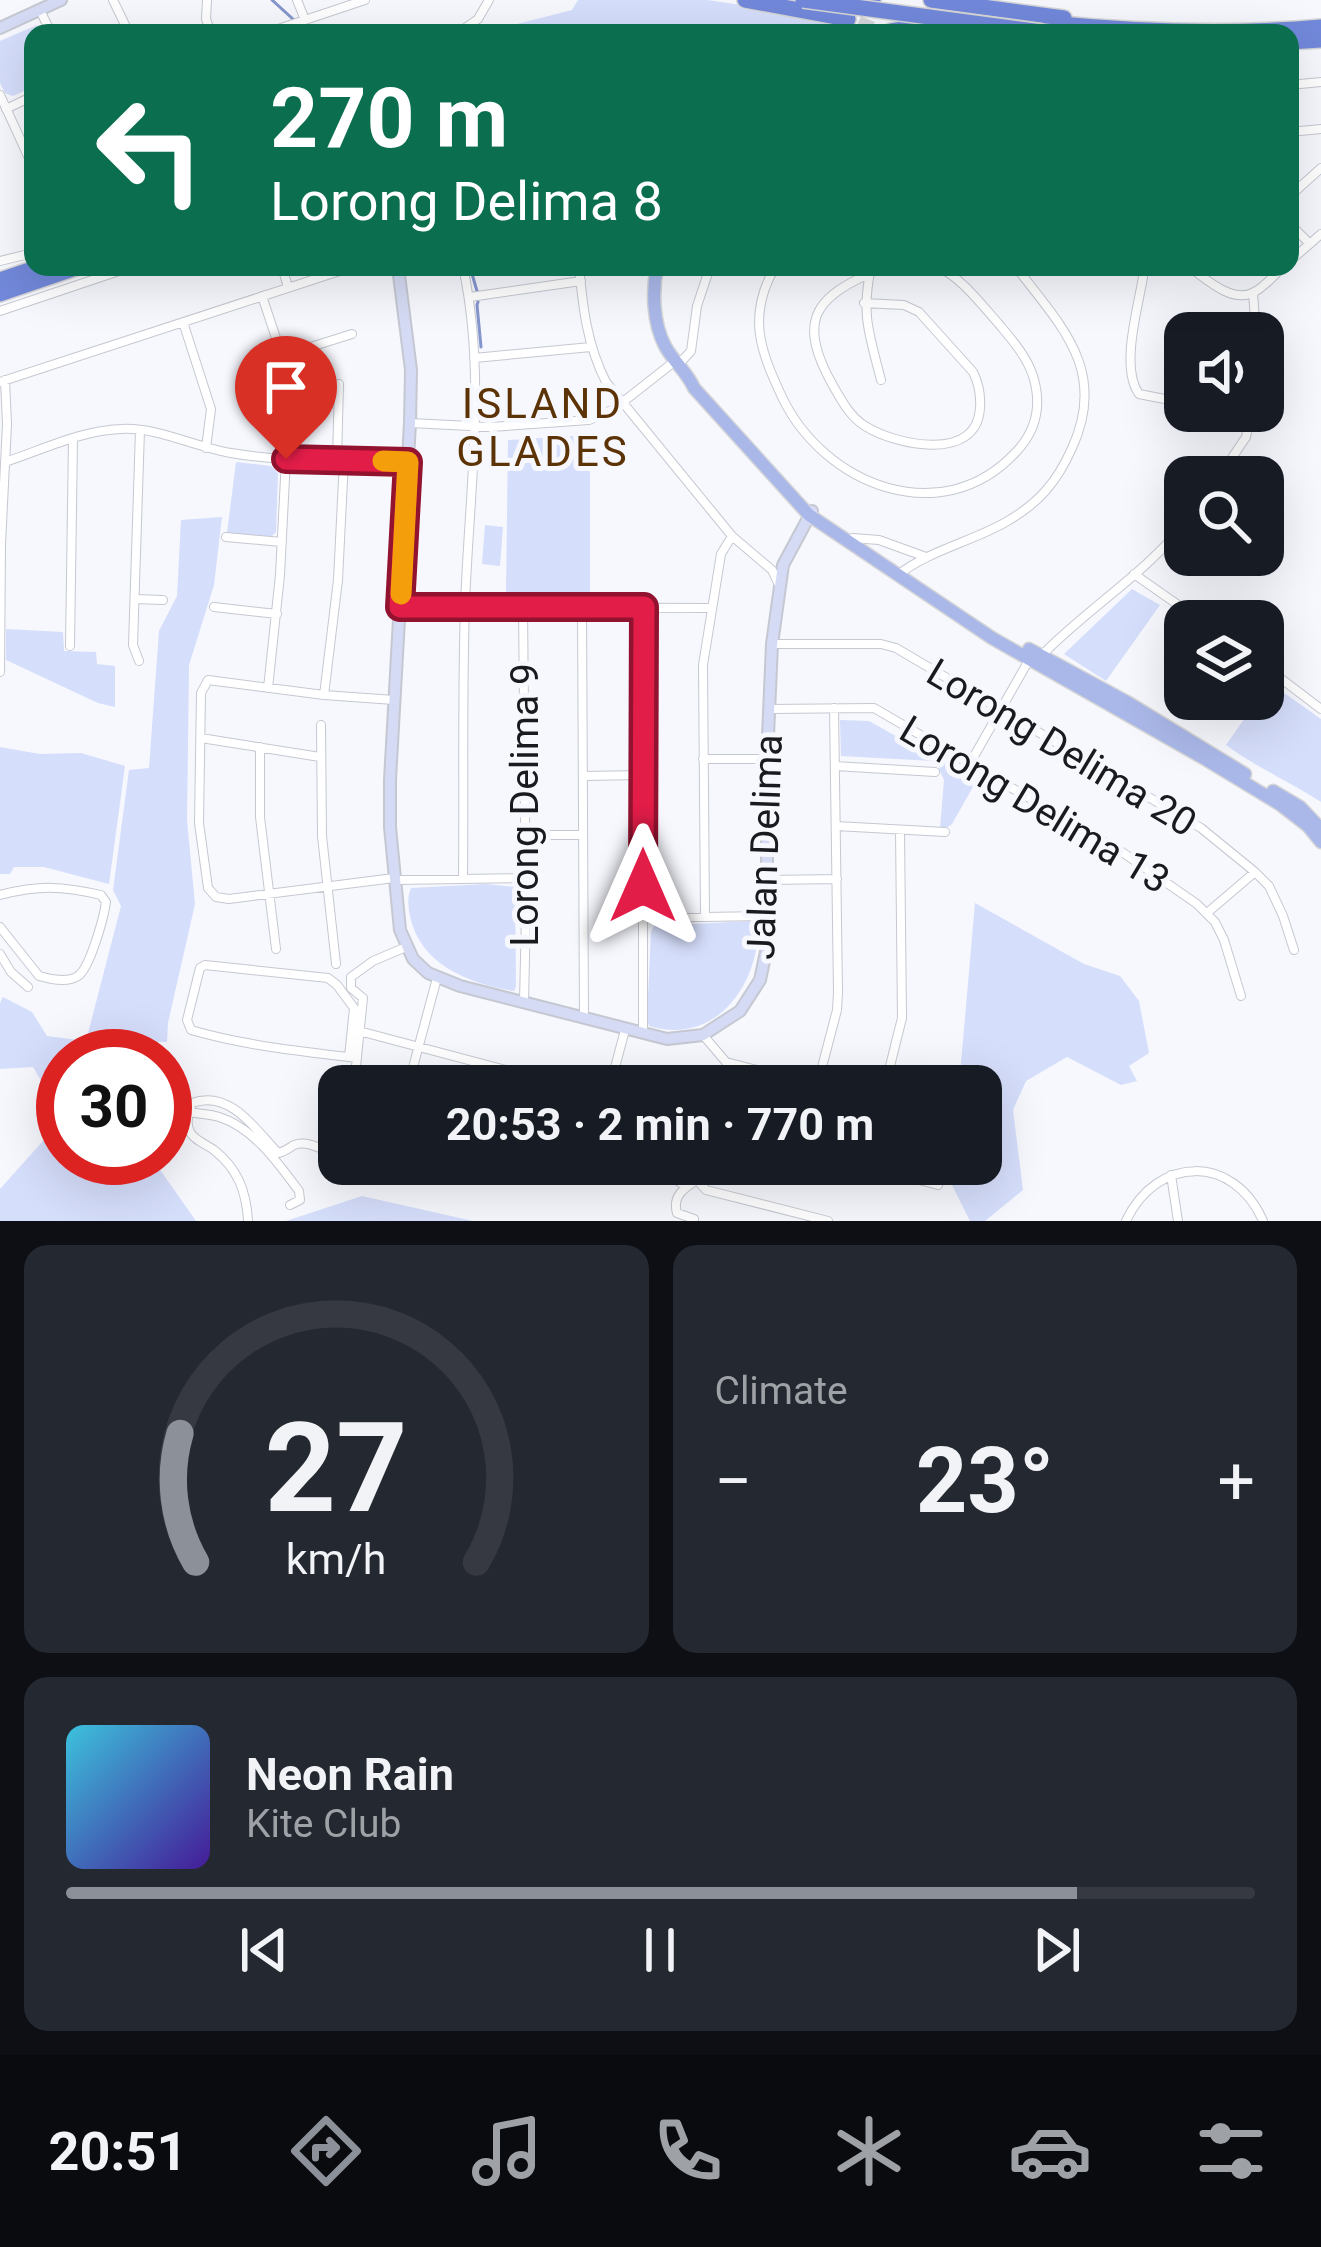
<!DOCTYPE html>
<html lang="en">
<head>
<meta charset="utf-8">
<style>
  :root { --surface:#171b24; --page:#242831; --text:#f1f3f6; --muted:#9ea1a6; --line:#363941; --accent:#8c9099 }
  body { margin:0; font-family:Roboto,sans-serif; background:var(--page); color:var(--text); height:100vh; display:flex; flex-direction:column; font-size:45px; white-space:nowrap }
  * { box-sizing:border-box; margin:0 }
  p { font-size:39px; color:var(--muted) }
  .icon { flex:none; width:66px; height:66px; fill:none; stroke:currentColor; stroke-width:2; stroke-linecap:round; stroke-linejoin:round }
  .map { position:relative; height:1221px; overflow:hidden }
  .side { display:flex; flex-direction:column; gap:24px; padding:24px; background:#0d0f14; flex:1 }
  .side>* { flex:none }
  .banner { position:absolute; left:24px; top:24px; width:1275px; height:252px; border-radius:24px; box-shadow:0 12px 48px #0002; background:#0b6e4f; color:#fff; overflow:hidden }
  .tools { position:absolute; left:1164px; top:312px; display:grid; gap:24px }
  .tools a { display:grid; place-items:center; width:120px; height:120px; border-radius:24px; background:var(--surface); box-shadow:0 12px 48px #0002; font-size:60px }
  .speed { position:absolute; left:36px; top:1029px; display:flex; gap:24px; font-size:60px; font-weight:700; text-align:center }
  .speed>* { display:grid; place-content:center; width:156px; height:156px; border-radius:50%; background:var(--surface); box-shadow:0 12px 48px #0002; line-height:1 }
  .speed .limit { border:18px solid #d22; background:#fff; color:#111 }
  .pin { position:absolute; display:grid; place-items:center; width:102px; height:102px; color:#fff; margin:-123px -51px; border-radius:50% 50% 50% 0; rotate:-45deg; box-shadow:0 0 12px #0007 }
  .pin .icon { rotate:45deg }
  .me { position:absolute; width:132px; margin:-66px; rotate:0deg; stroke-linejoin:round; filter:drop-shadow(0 0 9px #0008) }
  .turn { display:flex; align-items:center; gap:42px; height:252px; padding:0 48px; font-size:54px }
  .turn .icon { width:156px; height:156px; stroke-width:2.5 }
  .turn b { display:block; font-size:84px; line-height:102px }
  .big { font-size:90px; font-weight:700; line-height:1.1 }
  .side .tile { flex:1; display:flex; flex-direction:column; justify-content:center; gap:18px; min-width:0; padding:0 42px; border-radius:24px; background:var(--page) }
  .side .dial { align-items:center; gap:0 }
  .dial svg { height:312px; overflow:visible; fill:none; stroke:var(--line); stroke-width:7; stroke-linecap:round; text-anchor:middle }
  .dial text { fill:var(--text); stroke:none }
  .song { display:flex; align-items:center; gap:36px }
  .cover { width:144px; height:144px; border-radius:18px; background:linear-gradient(135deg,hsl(190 70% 55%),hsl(260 70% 35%)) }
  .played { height:12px; border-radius:6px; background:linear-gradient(90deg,var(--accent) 85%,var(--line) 85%) }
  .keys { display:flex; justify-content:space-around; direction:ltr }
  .heat { display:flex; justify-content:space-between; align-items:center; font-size:66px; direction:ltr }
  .side .tiles { flex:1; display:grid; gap:24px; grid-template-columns:1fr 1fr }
  .tile:last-child { grid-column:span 2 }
  .trip { position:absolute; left:318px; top:1065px; width:684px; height:120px; border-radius:24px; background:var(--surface); box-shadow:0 12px 48px #0002; font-weight:700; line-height:120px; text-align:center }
  .tabs { display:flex; height:192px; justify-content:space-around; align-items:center; background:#090b0e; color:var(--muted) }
  .tabs .icon { width:84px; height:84px }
  .tabs .on { color:var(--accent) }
  .tabs b { font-size:54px; color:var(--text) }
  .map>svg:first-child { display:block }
  .green { fill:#d5defb }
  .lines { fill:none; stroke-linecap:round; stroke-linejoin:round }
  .stream { stroke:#8596ce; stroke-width:3 }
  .highway-tunnel { stroke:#d6d7dc; stroke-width:15; stroke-dasharray:15 8; stroke-linecap:butt }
  .street-casing { stroke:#c5c8d1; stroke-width:10 }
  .secondary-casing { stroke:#c5c8d1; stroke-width:14 }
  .primary-casing { stroke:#d6d6d6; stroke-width:15 }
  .highway-casing { stroke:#d6d6d6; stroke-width:18 }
  .street { stroke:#fff; stroke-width:8 }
  .secondary { stroke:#d5dbf4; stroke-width:10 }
  .primary { stroke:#aab8e9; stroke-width:12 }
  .highway { stroke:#7288da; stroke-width:15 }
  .highway-bridge-casing { stroke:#d6d6d6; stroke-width:18; stroke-linecap:butt }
  .highway-bridge { stroke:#7288da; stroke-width:15 }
  .route-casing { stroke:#92132f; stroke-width:30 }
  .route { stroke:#e11d48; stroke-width:21 }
  .slow { stroke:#f59e0b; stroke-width:21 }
  .labels { text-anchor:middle; stroke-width:10; stroke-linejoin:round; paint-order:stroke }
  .street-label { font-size:39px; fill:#191a1d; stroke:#f7f8fe }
  .neighbourhood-label { font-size:42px; letter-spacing:3px; fill:#5c3306; stroke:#f7f8fe }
</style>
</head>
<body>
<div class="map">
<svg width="1321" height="1221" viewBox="0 0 1321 1221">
  <rect width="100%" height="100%" fill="#f7f8fe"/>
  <!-- green -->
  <path class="green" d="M578,0h129l110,16 12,8 1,9h-50l-3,-6 -14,6h-261l-1,-5 71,-18z
    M37,25l5,8h-9v54l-20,9 -8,-3 -5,-10v-42z
    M590,435v157h-84l2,-152z
    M236,462l35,4 7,7 -2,59 -5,5 -44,-4z
    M222,517l-8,68 -25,80 -2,155 8,84 -27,119 -1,19h-54l-40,14h-10v16l-21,10 -9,-15 -33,2v-66l3,-6 29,15 15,24 39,5 35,-135 -8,-16 16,-120 20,-2 10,-137 18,-35 4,-76z
    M485,525l18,2 -3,39 -18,-2z
    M1132,589l28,16 -54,76 -42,-27z
    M6,629l57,3 1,19 32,1 1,12 18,2v41l-17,-4 -92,-43z
    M1270,683l51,36v83c-31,-20 -65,-35 -95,-57l32,-46h5v-7z
    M840,720l29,1 66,37 -2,3 -92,-5z
    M0,747l40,7 41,-1 44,13 -16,118 -65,-17h-30l-4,7h-10z
    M943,757l35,21 -26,46 -7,5 -5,-1 4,-48 -6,-13z
    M486,884l29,3 1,99 -2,5c-44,-7 -94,-26 -104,-75 -2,-11 -3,-18 1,-28z
    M975,903l109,61 36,12 19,25 10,52 -20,13 8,15 -16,4 -54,-28 -41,24 -13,29 10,80 -38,31h-15l-19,-38 2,-19h28v-78h-22z
    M751,921l7,7c0,59 -44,118 -109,98l-2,-8 4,-86 3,-6z
    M59,1123h4v35h93v6l40,57h-196v-32z
    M362,1196l111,25h-187z"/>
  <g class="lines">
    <!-- stream -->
    <path class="stream" d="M272,0l22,20
      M470,267l7,24
      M478,302l-1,3 4,42"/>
    <!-- highway-tunnel -->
    <path class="highway-tunnel" d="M862,33l14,-33"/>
    <defs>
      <path id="street" d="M113,0l16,33
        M207,0l-1,19 5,14
        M297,0l8,20
        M40,10l11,23
        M266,33l99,-33
        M458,33l20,-14 11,-19
        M1290,85l31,-3
        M0,95l33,72
        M6,109l27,-13
        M1290,132l31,-3
        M1290,196l31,-28
        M1290,224l20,20
        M0,261l33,-8
        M1290,261l31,-27
        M282,267l6,20
        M463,267c24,110 6,226 2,338 -3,91 -1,183 -2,274
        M579,267c4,41 8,78 27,115l126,154 40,34 7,15
        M775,267c-28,49 -15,83 7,130 42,88 160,135 234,55 20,-21 26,-47 17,-76 -7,-21 -21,-36 -35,-53 -18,-20 -35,-44 -60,-56
        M871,267c-10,48 -2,66 10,113
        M1189,267c16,11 42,36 63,26 11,-4 22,-18 31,-26
        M1143,277c-5,31 -23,91 -4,117l46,9
        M1253,293l3,40
        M262,296l20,60
        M470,297l111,-16
        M864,303l40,2 15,7 54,60c6,12 8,22 7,36 -3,54 -83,38 -115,18 -16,-10 -25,-28 -34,-44 -31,-57 -20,-83 38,-108
        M0,311l131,-44
        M183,322l28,87 -5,39
        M474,358l117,-11
        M263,362l89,-28
        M678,365l13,-14 6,-45 13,-39
        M0,382l352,-115
        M410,423l81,4 98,-7 25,-11 56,-44
        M280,459l2,-64
        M337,460l2,-76
        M5,462c37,-12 77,-32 116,-33 38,-2 73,18 110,24 58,10 118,6 177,9
        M1219,477l27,-40 5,-26
        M226,537l56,5
        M853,538l26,2 47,17
        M1134,574l67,47
        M898,575c32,-25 73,-33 108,-53 33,-19 51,-40 66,-74 36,-78 -11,-122 -56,-181
        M135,599l28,1
        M214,607l63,7
        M400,607l311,1
        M523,607l3,307 -2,88
        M582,607l2,410
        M772,644h109l15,4 305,180 54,44 14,14 14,30 11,34
        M70,646l3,-207
        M1042,655c45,-46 105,-83 143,-132
        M139,661l-6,-16 7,-215
        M1263,665l58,44
        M0,672l1,-128 6,-120 -2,-44
        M268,688l12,-113 6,-116
        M324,695l14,-115 6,-120
        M394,700l-70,-5 -116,-15 -7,13 -2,130 9,65 8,9 13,2 165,-21
        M769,709l105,-1 248,144 75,52 18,18 9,18 17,56
        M321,725l1,111 14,128
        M201,738l119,19
        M260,747v70l16,132
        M703,759h64
        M969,765l60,-105
        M835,766l100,6
        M583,776l60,-1
        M836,826l109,6
        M525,835h58
        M395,880l130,-2
        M768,880l69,-1
        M0,895c39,-10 62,-9 101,0l5,7c-2,15 -16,66 -28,74 -10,7 -29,3 -39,0l-39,-49
        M1207,913l48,-41
        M705,917l-2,-252 18,-111 11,-18
        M643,918l124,-2
        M0,954l11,18 17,15
        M359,1031l207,55
        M643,1033v-426
        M703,1035l23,27 92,24
        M349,1057l5,-49 -17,-23 -9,-7 -123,-13 -5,3 -13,52 4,10c52,15 105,21 158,27l8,1
        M354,1086l9,-88 -12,-10v-11l22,-16 33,-14
        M408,1086l29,-108
        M610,1086l15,-56
        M817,1086l20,-76 1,-18 -4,-284
        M885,1086l17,-68 -2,-188
        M189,1112c10,2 21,2 30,5 35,11 59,46 80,74l1,9 -10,5
        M656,1164l30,23
        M858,1164l80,21
        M1171,1175l7,46
        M697,1180l9,10 122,31
        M697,1180l4,-16
        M694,1219l-17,-6c-5,-17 7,-25 20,-33
        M248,1220c-2,-29 -10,-51 -34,-70 -8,-6 -19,-9 -24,-18 -5,-9 -1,-20 2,-29 38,-14 64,27 86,50 6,-1 11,-5 16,-8 14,-6 32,7 45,11
        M1126,1221c31,-66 108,-67 137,0"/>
      <path id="secondary" d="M0,28l61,-28
        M398,267l13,103 -1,53 -20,357v47l10,103 13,29 15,14 32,13 207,53 36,-4 37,-24 20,-31 7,-33v-188l5,-115 11,-79 29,-54"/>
      <path id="primary" d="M657,267c-5,25 -4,56 8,79 8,15 22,26 29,42l115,127 183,123 215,122 74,45 27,21 13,16
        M1029,649l98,53 118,72
        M1273,791l27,16 21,22"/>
      <path id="highway" d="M745,0l103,19 -7,14
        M870,0h3
        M931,0l133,18
        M1050,23c90,9 181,12 271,4
        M891,31l24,-4 48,6
        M1290,42l31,-2
        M0,280l38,-13
        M0,294l79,-27"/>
    </defs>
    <!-- street casing -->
    <use href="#street" class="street-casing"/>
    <!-- secondary casing -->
    <use href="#secondary" class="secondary-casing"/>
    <!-- primary casing -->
    <use href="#primary" class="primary-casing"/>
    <!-- highway casing -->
    <use href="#highway" class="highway-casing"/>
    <!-- street -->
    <use href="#street" class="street"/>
    <!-- secondary -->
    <use href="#secondary" class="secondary"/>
    <!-- primary -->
    <use href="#primary" class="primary"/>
    <!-- highway -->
    <use href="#highway" class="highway"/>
    <defs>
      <path id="highway-bridge" d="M803,0l246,33"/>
    </defs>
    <!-- highway-bridge casing -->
    <use href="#highway-bridge" class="highway-bridge-casing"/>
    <!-- highway-bridge -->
    <use href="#highway-bridge" class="highway-bridge"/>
  </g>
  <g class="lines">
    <defs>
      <path id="route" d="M286,459l122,3 -8,145h244l-1,279"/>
    </defs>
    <!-- route casing -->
    <use href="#route" class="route-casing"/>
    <!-- route -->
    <use href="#route" class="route"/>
    <!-- slow -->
    <path class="slow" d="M383,461l25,1 -7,132"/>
  </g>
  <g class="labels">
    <!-- street labels -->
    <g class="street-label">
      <text transform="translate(1062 747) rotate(31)" y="14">Lorong Delima 20</text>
      <text transform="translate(1035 804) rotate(31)" y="14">Lorong Delima 13</text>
      <text transform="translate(524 805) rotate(-90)" y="14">Lorong Delima 9</text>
      <text transform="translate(764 847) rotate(-88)" y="14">Jalan Delima</text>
    </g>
    <!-- neighbourhood labels -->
    <g class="neighbourhood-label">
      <text x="543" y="418">ISLAND<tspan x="543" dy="48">GLADES</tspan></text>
    </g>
  </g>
</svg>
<div class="tools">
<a><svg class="icon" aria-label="sound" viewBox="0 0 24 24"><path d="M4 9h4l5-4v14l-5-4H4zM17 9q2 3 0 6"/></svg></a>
<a><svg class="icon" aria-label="search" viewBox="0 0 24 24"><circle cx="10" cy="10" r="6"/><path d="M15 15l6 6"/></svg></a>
<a><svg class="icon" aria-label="layers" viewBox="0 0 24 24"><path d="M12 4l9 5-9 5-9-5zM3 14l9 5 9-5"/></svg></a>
</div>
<div class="speed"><div class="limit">30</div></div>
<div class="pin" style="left:286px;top:459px;background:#d93025"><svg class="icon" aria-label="arrive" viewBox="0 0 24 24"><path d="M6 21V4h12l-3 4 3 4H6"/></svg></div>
<svg class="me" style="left:643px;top:886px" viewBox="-20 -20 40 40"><path d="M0-17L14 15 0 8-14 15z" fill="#e11d48" stroke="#fff" stroke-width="4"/></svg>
<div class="trip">20:53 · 2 min · 770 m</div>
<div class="banner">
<div class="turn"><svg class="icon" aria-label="left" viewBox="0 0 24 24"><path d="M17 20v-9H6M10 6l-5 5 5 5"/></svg><div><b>270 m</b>Lorong Delima 8</div></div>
</div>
</div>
<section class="side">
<div class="tiles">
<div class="tile dial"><svg viewBox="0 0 100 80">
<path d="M14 69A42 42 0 1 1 86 69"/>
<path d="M14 69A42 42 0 0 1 10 36" stroke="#8c9099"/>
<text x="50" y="56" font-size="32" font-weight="700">27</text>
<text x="50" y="72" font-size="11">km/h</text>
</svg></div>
<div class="tile"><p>Climate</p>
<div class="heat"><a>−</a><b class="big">23°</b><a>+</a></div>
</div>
<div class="tile">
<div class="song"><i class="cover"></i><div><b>Neon Rain</b><p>Kite Club</p></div></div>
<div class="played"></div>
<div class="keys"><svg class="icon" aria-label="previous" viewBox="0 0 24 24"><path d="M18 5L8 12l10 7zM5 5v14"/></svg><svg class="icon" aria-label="pause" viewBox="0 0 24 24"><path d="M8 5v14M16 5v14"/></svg><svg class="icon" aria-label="next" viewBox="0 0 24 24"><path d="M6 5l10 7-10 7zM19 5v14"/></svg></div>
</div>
</div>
</section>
<nav class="tabs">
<b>20:51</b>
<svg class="icon on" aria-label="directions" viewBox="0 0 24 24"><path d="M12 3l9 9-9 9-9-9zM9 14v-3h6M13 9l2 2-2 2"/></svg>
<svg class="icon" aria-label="music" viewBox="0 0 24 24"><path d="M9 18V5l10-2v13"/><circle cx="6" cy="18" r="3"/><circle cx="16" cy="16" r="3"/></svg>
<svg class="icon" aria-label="phone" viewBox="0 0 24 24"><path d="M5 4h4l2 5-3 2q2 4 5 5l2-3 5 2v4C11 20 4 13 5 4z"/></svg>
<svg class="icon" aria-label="climate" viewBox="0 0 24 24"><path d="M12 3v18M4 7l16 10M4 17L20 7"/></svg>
<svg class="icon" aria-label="car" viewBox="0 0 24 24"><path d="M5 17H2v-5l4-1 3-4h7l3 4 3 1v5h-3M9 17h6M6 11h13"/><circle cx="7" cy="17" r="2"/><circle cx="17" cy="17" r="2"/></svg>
<svg class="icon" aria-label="filters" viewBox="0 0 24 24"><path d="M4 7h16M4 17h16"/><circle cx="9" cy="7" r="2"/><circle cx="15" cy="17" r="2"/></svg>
</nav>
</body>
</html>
